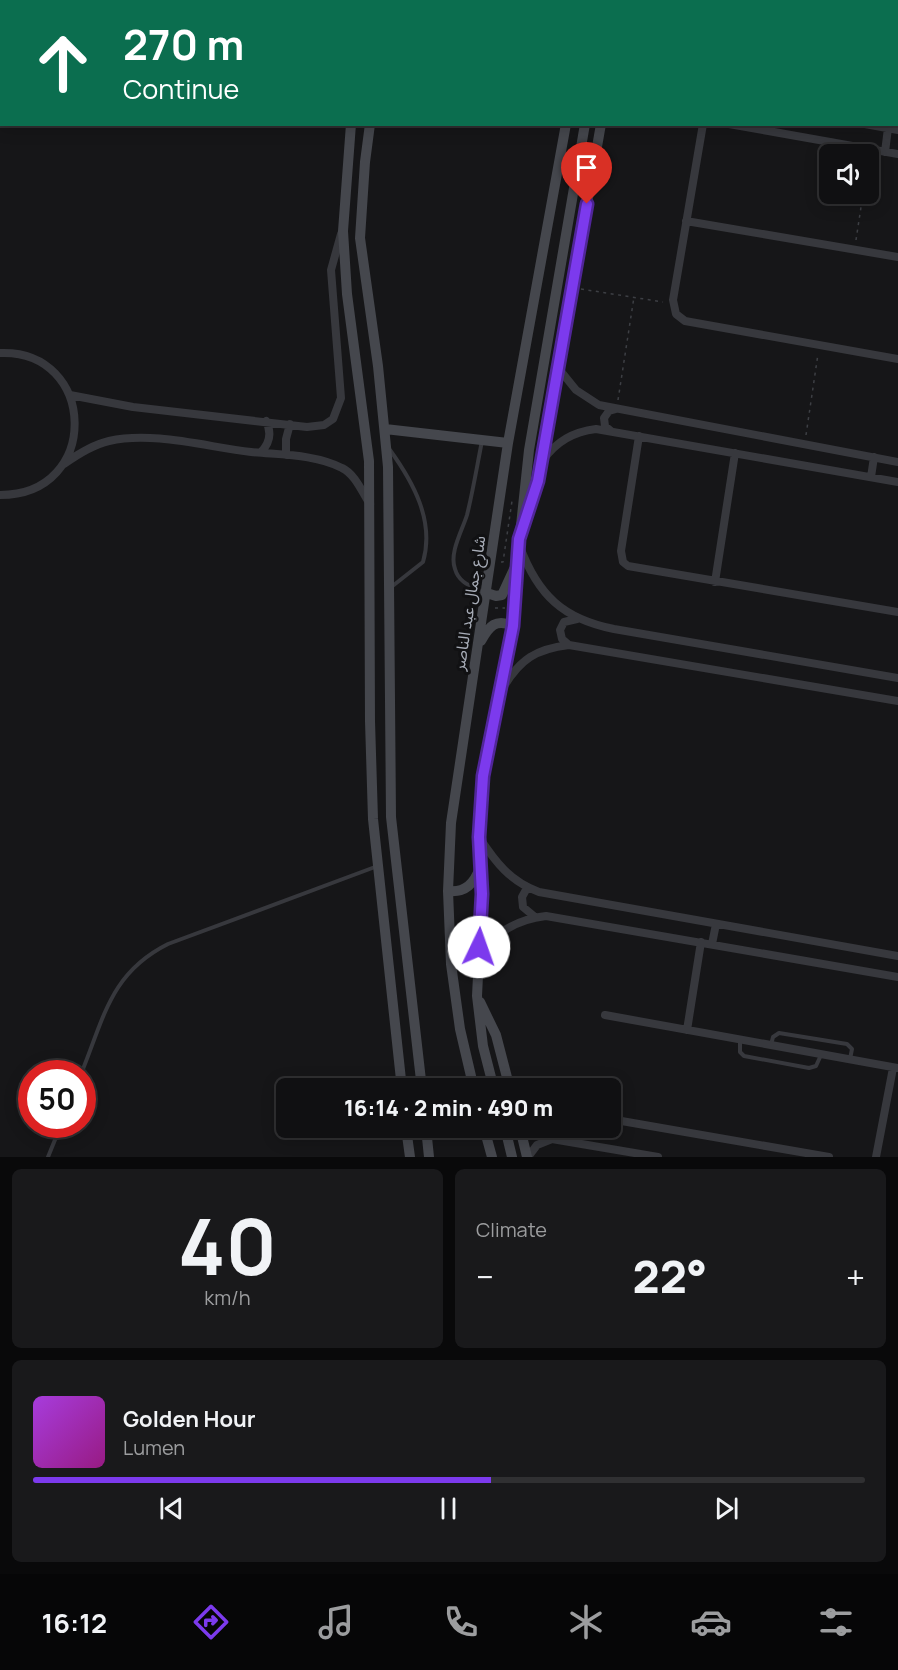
<!DOCTYPE html>
<html lang="en">
<head>
<meta charset="utf-8">
<style>
  :root { --surface:#101012; --page:#19191b; --text:#f1f3f6; --muted:#9c9d9f; --line:#303032; --accent:#7c3aed }
  body { margin:0; font-family:Manrope,"Noto Sans Arabic",sans-serif; background:var(--page); color:var(--text); height:100vh; display:flex; flex-direction:column; font-size:22px; white-space:nowrap }
  * { box-sizing:border-box; margin:0 }
  p { font-size:20px; color:var(--muted) }
  .icon { flex:none; width:33px; height:33px; fill:none; stroke:currentColor; stroke-width:2; stroke-linecap:round; stroke-linejoin:round }
  .map { position:relative; height:1157px; overflow:hidden }
  .drawer { display:flex; flex-direction:column; gap:12px; padding:12px; background:#09090a; flex:1 }
  .drawer>* { flex:none }
  .top-card { position:absolute; left:0px; top:0px; width:898px; height:126px; box-shadow:0 3px 15px #0003,0 0 0 2px var(--line); background:#0b6e4f; color:#fff; overflow:hidden }
  .fabs { position:absolute; left:819px; top:144px; display:grid; gap:12px }
  .fabs a { display:grid; place-items:center; width:60px; height:60px; border-radius:9px; background:var(--surface); box-shadow:0 3px 15px #0003,0 0 0 2px var(--line); font-size:30px }
  .speed { position:absolute; left:18px; top:1060px; display:flex; gap:12px; font-size:30px; font-weight:700; text-align:center }
  .speed>* { display:grid; place-content:center; width:78px; height:78px; border-radius:50%; background:var(--surface); box-shadow:0 3px 15px #0003,0 0 0 2px var(--line); line-height:1 }
  .speed .limit { border:9px solid #d22; background:#fff; color:#111 }
  .pin { position:absolute; display:grid; place-items:center; width:51px; height:51px; color:#fff; margin:-62px -26px; border-radius:50% 50% 50% 0; rotate:-45deg; box-shadow:0 0 6px #0007 }
  .pin .icon { rotate:45deg }
  .me { position:absolute; width:66px; margin:-33px; rotate:3deg; stroke-linejoin:round; filter:drop-shadow(0 0 4px #0008) }
  .turn { display:flex; align-items:center; gap:21px; height:126px; padding:0 24px; font-size:27px }
  .turn .icon { width:78px; height:78px; stroke-width:2.5 }
  .turn b { display:block; font-size:42px; line-height:51px }
  .big { font-size:45px; font-weight:800; line-height:1.1 }
  .drawer .tile { flex:1; display:flex; flex-direction:column; justify-content:center; gap:9px; min-width:0; padding:0 21px; border-radius:9px; background:var(--page) }
  .drawer .dial { align-items:center; gap:0 }
  .dial b { font-size:78px; line-height:1 }
  .song { display:flex; align-items:center; gap:18px }
  .cover { width:72px; height:72px; border-radius:9px; background:linear-gradient(135deg,hsl(280 70% 55%),hsl(310 70% 35%)) }
  .played { height:6px; border-radius:3px; background:linear-gradient(90deg,var(--accent) 55%,var(--line) 55%) }
  .keys { display:flex; justify-content:space-around; direction:ltr }
  .heat { display:flex; justify-content:space-between; align-items:center; font-size:33px; direction:ltr }
  .drawer .tiles { flex:1; display:grid; gap:12px; grid-template-columns:1fr 1fr }
  .tile:last-child { grid-column:span 2 }
  .trip { position:absolute; left:276px; top:1078px; width:345px; height:60px; border-radius:9px; background:var(--surface); box-shadow:0 3px 15px #0003,0 0 0 2px var(--line); font-weight:800; line-height:60px; text-align:center }
  .menu { display:flex; height:96px; justify-content:space-around; align-items:center; background:#060607; color:var(--muted) }
  .menu .icon { width:42px; height:42px }
  .menu .on { color:var(--accent) }
  .menu b { font-size:27px; color:var(--text) }
  .map>svg:first-child { display:block }
  .lines { fill:none; stroke-linecap:round; stroke-linejoin:round }
  .path { stroke:#3d3f44; stroke-width:1.5; stroke-dasharray:3 4.5; stroke-linecap:butt }
  .lane { stroke:#37383d; stroke-width:4 }
  .street { stroke:#37383d; stroke-width:8 }
  .secondary { stroke:#45474d; stroke-width:10 }
  .route-casing { stroke:#51269a; stroke-width:15 }
  .route { stroke:#7c3aed; stroke-width:10 }
  .labels { text-anchor:middle; stroke-width:6; stroke-linejoin:round; paint-order:stroke }
  .street-label { font-size:16px; fill:#a8adb8; stroke:#111113 }
</style>
</head>
<body>
<div class="map">
<svg width="898" height="1157" viewBox="0 0 898 1157">
  <rect width="100%" height="100%" fill="#161618"/>
  <g class="lines">
    <!-- path -->
    <path class="path" d="M813,0l1,2
      M872,0l1,2
      M885,0v2
      M856,240l7,-46
      M581,289l82,13
      M618,400l16,-103
      M806,435l12,-81
      M501,562h2l9,-61
      M495,608h10"/>
    <!-- lane -->
    <path class="lane" d="M482,441c-5,25 -9,50 -15,74 -5,16 -18,38 -12,54 4,14 16,17 28,23
      M390,450c23,32 45,71 33,112l-33,26
      M740,1041v11l4,4 65,12 7,-2 5,-11
      M771,1045l2,-8 6,-4 68,11 5,5 -2,10
      M81,1074c23,-56 29,-101 87,-130l207,-77
      M48,1157l13,-32"/>
    <!-- street -->
    <path class="street" d="M714,0l1,2
      M732,0l1,2
      M897,52l1,-7
      M703,124l-30,176 3,14 9,7 213,38
      M729,124l169,30
      M865,124l33,6
      M885,152l3,-24
      M686,221l212,36
      M0,353c97,-4 102,142 0,142
      M559,369l17,21 23,15 299,57
      M70,395l63,12 174,20 17,-2 9,-6 8,-21 -10,-128 10,-36
      M611,431l-6,-5 -1,-8 5,-7 7,-2
      M639,436l-18,115 2,11 5,4 270,46
      M261,452c9,-9 11,-19 5,-31
      M286,455v-16l4,-15
      M543,460c14,-19 30,-28 53,-31l302,53
      M64,464c14,-10 28,-19 45,-23 44,-10 98,6 142,11 29,3 64,2 91,16 13,6 20,24 28,36
      M871,477l3,-20
      M520,547c18,48 43,72 94,82l284,49
      M715,582l20,-129
      M569,645l-7,-6 -2,-9 4,-8 13,-3
      M503,688c17,-29 33,-39 66,-43l329,56
      M479,837c17,26 31,44 60,55l359,64
      M527,888l-5,9 1,10 12,10
      M712,944l4,-20
      M480,960c10,-27 39,-41 66,-44l352,61
      M605,1015l293,53
      M687,1030l14,-88
      M610,1119l219,38
      M546,1128l6,11
      M528,1157l9,-12 15,-6 106,18
      M876,1157l17,-89"/>
    <!-- secondary -->
    <path class="secondary" d="M372,2l1,-2
      M391,2l1,-2
      M569,2l1,-2
      M586,2v-2
      M606,2v-2
      M622,2v-2
      M351,124l-8,107 4,63 22,167 1,260 3,98 29,270
      M370,124l-5,38 -5,76 18,128 10,101 3,350 31,272
      M385,429l123,14
      M525,525l17,-65 59,-336
      M487,593l9,3 6,-1 12,-26
      M481,641c8,-15 15,-23 32,-15
      M448,891c18,2 26,-8 32,-23
      M480,1002l16,33 14,54
      M474,1089l-14,-60 -9,-65 -3,-73 3,-68 57,-380 58,-319
      M494,1089l-11,-43 -6,-50 5,-102 -3,-57 4,-61 25,-122 8,-52 1,-39 12,-113 56,-326
      M406,1128l4,29
      M426,1128l3,29
      M484,1128l8,29
      M505,1128l7,29
      M520,1128l7,29"/>
  </g>
  <g class="lines">
    <defs>
      <path id="route" d="M479,947l3,-53 -3,-57 4,-61 30,-150 6,-87 19,-58 49,-277"/>
    </defs>
    <!-- route casing -->
    <use href="#route" class="route-casing"/>
    <!-- route -->
    <use href="#route" class="route"/>
  </g>
  <g class="labels">
    <!-- street labels -->
    <g class="street-label">
      <text transform="translate(469 603) rotate(-81)" y="6">شارع جمال عبد الناصر</text>
    </g>
  </g>
</svg>
<div class="fabs">
<a><svg class="icon" aria-label="sound" viewBox="0 0 24 24"><path d="M4 9h4l5-4v14l-5-4H4zM17 9q2 3 0 6"/></svg></a>
</div>
<div class="speed"><div class="limit">50</div></div>
<div class="pin" style="left:587px;top:204px;background:#d93025"><svg class="icon" aria-label="arrive" viewBox="0 0 24 24"><path d="M6 21V4h12l-3 4 3 4H6"/></svg></div>
<svg class="me" style="left:479px;top:947px" viewBox="-20 -20 40 40"><circle r="19" fill="#fff"/><path d="M0-13L10 11 0 6-10 11z" fill="#7c3aed"/></svg>
<div class="trip">16:14 · 2 min · 490 m</div>
<div class="top-card">
<div class="turn"><svg class="icon" aria-label="ahead" viewBox="0 0 24 24"><path d="M12 20V5M6 11l6-6 6 6"/></svg><div><b>270 m</b>Continue</div></div>
</div>
</div>
<section class="drawer">
<div class="tiles">
<div class="tile dial"><b>40</b><p>km/h</p></div>
<div class="tile"><p>Climate</p>
<div class="heat"><a>−</a><b class="big">22°</b><a>+</a></div>
</div>
<div class="tile">
<div class="song"><i class="cover"></i><div><b>Golden Hour</b><p>Lumen</p></div></div>
<div class="played"></div>
<div class="keys"><svg class="icon" aria-label="previous" viewBox="0 0 24 24"><path d="M18 5L8 12l10 7zM5 5v14"/></svg><svg class="icon" aria-label="pause" viewBox="0 0 24 24"><path d="M8 5v14M16 5v14"/></svg><svg class="icon" aria-label="next" viewBox="0 0 24 24"><path d="M6 5l10 7-10 7zM19 5v14"/></svg></div>
</div>
</div>
</section>
<nav class="menu">
<b>16:12</b>
<svg class="icon on" aria-label="directions" viewBox="0 0 24 24"><path d="M12 3l9 9-9 9-9-9zM9 14v-3h6M13 9l2 2-2 2"/></svg>
<svg class="icon" aria-label="music" viewBox="0 0 24 24"><path d="M9 18V5l10-2v13"/><circle cx="6" cy="18" r="3"/><circle cx="16" cy="16" r="3"/></svg>
<svg class="icon" aria-label="phone" viewBox="0 0 24 24"><path d="M5 4h4l2 5-3 2q2 4 5 5l2-3 5 2v4C11 20 4 13 5 4z"/></svg>
<svg class="icon" aria-label="climate" viewBox="0 0 24 24"><path d="M12 3v18M4 7l16 10M4 17L20 7"/></svg>
<svg class="icon" aria-label="car" viewBox="0 0 24 24"><path d="M5 17H2v-5l4-1 3-4h7l3 4 3 1v5h-3M9 17h6M6 11h13"/><circle cx="7" cy="17" r="2"/><circle cx="17" cy="17" r="2"/></svg>
<svg class="icon" aria-label="filters" viewBox="0 0 24 24"><path d="M4 7h16M4 17h16"/><circle cx="9" cy="7" r="2"/><circle cx="15" cy="17" r="2"/></svg>
</nav>
</body>
</html>
